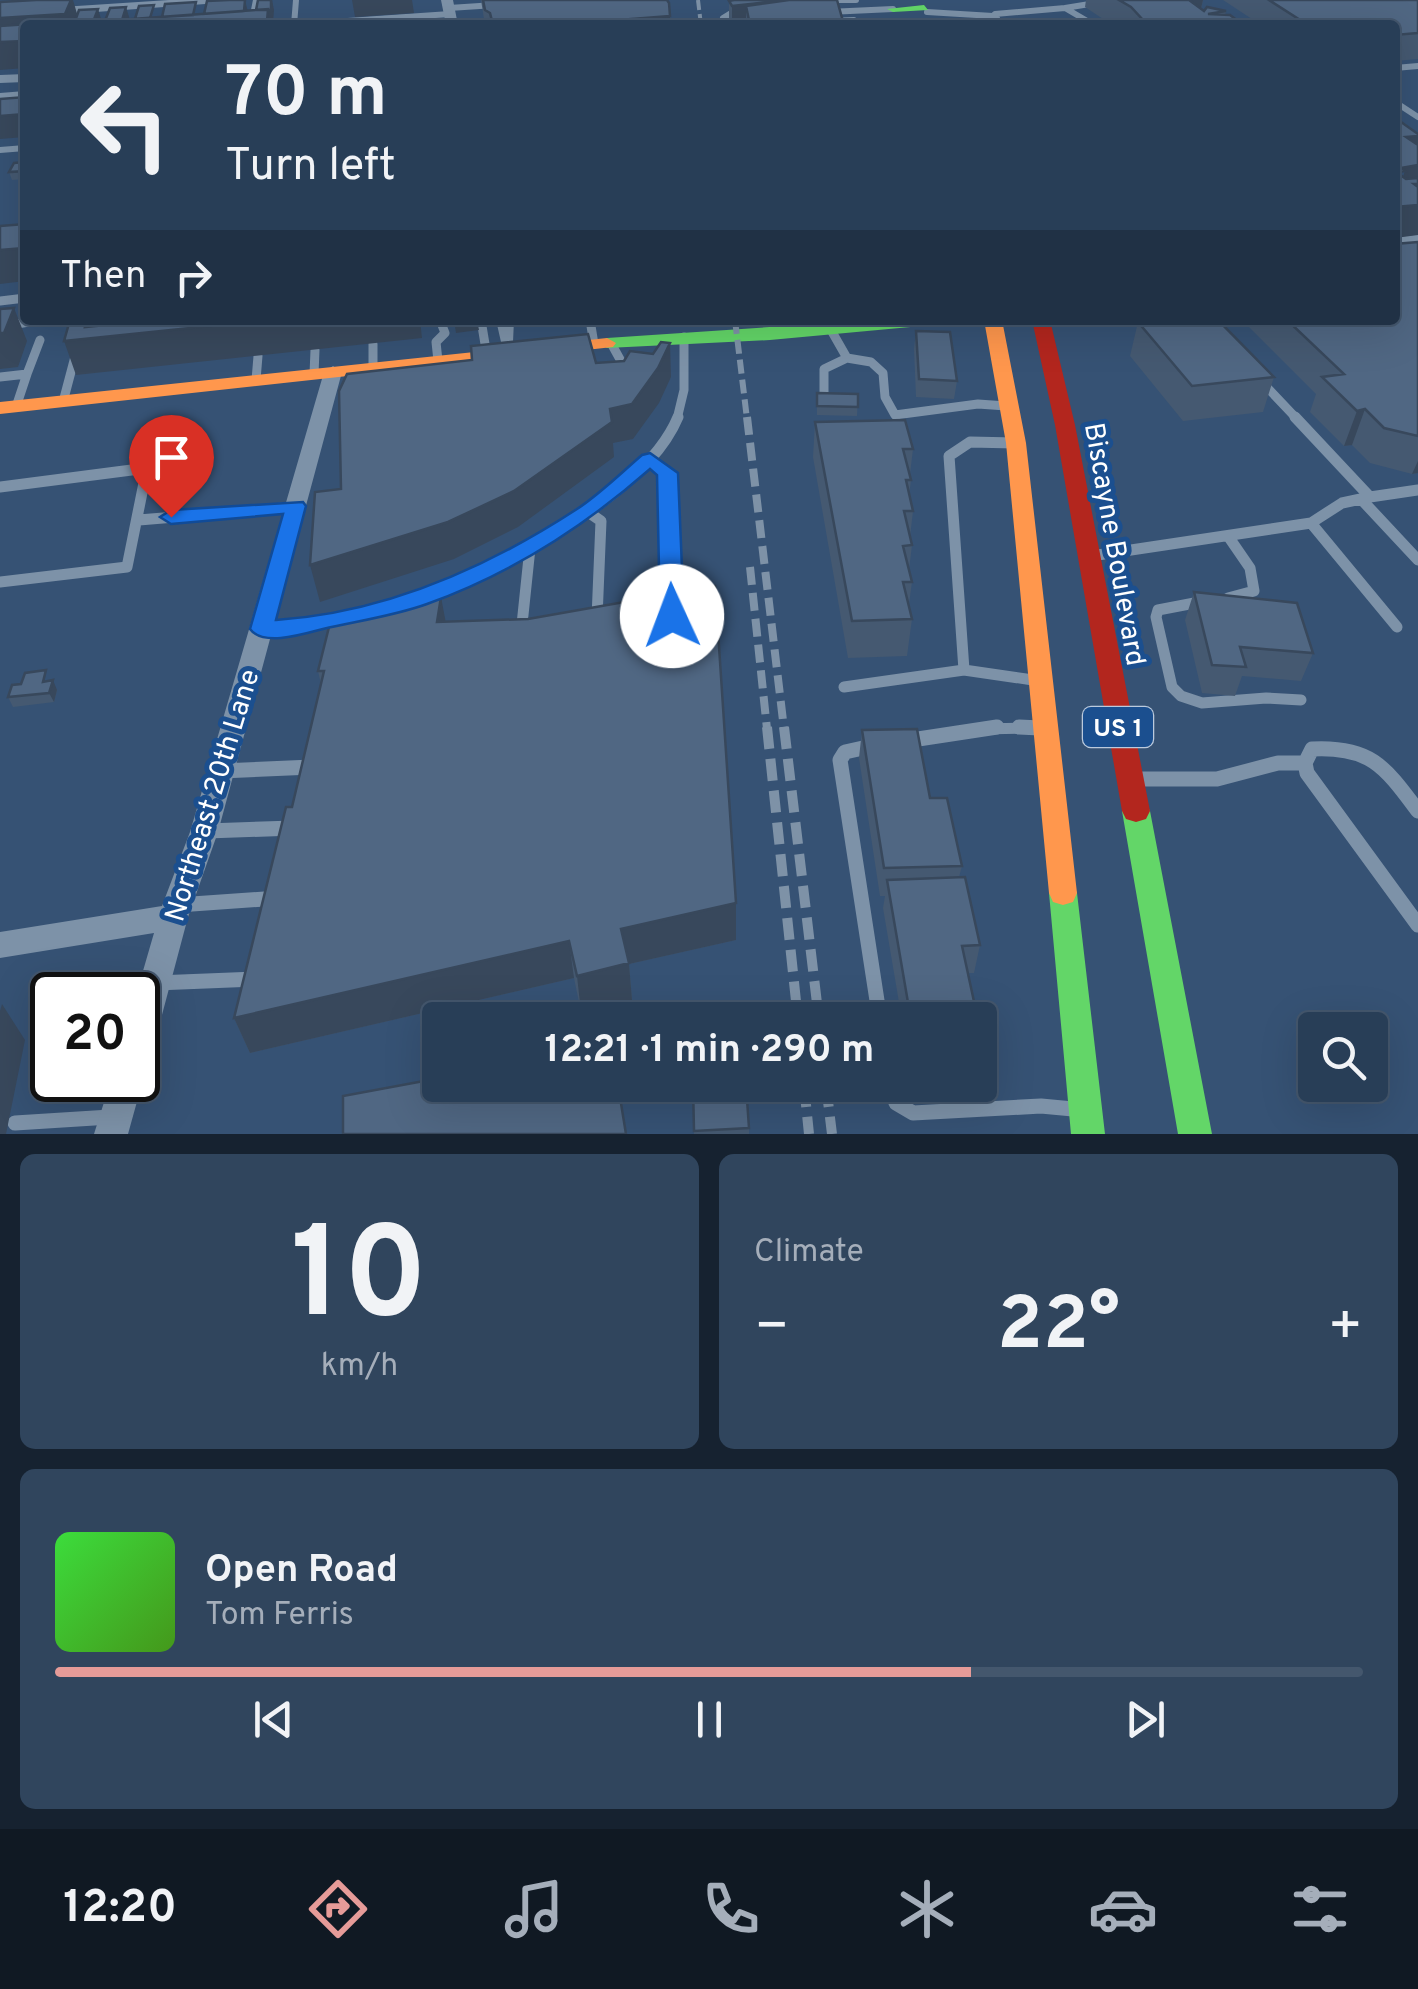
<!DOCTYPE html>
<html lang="en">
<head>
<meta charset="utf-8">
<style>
  :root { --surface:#283e57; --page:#30455d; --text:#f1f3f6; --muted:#a5aeba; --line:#44576d; --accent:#e69b98 }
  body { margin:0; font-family:Overpass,sans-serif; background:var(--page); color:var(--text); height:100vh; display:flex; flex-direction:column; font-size:38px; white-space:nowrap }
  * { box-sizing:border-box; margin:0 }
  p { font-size:32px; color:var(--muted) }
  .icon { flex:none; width:55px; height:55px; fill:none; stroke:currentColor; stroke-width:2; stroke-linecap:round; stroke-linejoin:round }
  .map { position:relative; height:1134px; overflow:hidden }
  .details { display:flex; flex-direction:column; gap:20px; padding:20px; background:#162230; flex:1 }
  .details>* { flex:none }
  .guide { position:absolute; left:20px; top:20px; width:1380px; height:305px; border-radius:10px; box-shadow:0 10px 40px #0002,0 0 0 2px var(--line); background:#283e57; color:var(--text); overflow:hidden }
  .controls { position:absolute; left:1298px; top:1012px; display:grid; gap:20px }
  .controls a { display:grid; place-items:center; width:90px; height:90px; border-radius:10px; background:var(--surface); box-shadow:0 10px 40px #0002,0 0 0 2px var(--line); font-size:50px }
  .speed { position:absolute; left:30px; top:972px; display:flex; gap:20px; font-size:50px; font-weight:700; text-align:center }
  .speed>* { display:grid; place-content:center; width:130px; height:130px; border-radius:50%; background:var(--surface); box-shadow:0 10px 40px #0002,0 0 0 2px var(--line); line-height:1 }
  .speed .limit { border:5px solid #111; border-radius:15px; background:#fff; color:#111 }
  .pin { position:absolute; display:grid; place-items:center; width:85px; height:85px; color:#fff; margin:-102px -42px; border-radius:50% 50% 50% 0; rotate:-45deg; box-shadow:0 0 10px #0007 }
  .pin .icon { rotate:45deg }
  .me { position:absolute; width:110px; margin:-55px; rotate:358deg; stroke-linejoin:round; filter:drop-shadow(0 0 8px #0008) }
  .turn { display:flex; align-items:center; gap:35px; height:210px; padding:0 40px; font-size:45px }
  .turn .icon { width:130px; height:130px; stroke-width:2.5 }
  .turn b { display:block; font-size:70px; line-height:85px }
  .then { display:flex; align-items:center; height:95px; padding:0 40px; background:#0003; gap:20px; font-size:38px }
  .big { font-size:75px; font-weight:700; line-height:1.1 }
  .details .tile { flex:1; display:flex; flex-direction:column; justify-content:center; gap:15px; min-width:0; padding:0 35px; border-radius:15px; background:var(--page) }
  .details .dial { align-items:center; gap:0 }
  .dial b { font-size:130px; line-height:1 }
  .song { display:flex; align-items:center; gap:30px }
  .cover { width:120px; height:120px; border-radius:15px; background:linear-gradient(135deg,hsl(120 70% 55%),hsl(100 70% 35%)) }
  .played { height:10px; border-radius:5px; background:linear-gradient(90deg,var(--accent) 70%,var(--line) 70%) }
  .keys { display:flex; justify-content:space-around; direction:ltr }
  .heat { display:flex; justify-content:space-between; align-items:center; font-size:55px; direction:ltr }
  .details .tiles { flex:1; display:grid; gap:20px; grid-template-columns:1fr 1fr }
  .tile:last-child { grid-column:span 2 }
  .trip { position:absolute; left:422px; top:1002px; width:575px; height:100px; border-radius:10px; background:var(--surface); box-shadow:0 10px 40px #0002,0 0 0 2px var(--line); font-weight:700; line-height:100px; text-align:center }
  .tab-bar { display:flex; height:160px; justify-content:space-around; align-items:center; background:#101923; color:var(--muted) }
  .tab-bar .icon { width:70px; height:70px }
  .tab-bar .on { color:var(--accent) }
  .tab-bar b { font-size:45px; color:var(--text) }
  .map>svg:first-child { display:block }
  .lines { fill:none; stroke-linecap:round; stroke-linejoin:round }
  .lane-far3 { stroke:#7d92a8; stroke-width:6 }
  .lane-far2 { stroke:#7d92a8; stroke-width:9 }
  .lane-far1 { stroke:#7d92a8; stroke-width:11 }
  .lane { stroke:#7d92a8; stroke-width:15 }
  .street { fill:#7d92a8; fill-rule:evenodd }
  .fast { fill:#63d668; fill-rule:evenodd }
  .slow { fill:#ff974d; fill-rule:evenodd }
  .jam { fill:#b3261e; fill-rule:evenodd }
  .rail-far3 { stroke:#7e92a7; stroke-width:4; stroke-dasharray:10 4; stroke-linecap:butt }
  .rail-far2 { stroke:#7e92a7; stroke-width:6; stroke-dasharray:14 6; stroke-linecap:butt }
  .rail-far1 { stroke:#7e92a7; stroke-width:8; stroke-dasharray:18 8; stroke-linecap:butt }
  .rail { stroke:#7e92a7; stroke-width:10; stroke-dasharray:22 10; stroke-linecap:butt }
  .wall { fill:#455971 }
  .shaded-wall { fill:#38485c }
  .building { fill:#506783; stroke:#38485c; stroke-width:2.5 }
  .route { fill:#1a73e8; stroke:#114b97; stroke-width:2.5 }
  .labels { text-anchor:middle; stroke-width:10; stroke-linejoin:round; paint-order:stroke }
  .shield { fill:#1b4f8f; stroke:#bbcadd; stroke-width:2.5 }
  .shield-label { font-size:25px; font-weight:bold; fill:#fff }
  .street-label { font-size:28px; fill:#fff; stroke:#1b4f8f }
</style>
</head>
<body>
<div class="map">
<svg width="1418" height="1134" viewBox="0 0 1418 1134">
  <rect width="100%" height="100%" fill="#365274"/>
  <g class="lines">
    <!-- lane-far3 -->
    <path class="lane-far3" d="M830,0h26
      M449,8l46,-3
      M1065,8l49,-8
      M828,12l65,-3
      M927,12l66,4
      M827,21l27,-1 6,5
      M251,25l5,-25
      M289,25l161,-11
      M294,25l2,-25
      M403,25l48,-4
      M727,25l-4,-7 13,-8 -2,-10
      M1000,25l-5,-11 70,-6 29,17
      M1395,68l23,-2
      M0,96l25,-2
      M1395,102l23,15
      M0,150l25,-2"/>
    <!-- lane-far2 -->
    <path class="lane-far2" d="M1395,242l23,-3
      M0,301l25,-3
      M481,320l6,36
      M590,320l4,24
      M408,323l25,-3
      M0,327l40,-7
      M831,330l16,28 24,4 12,11 2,24 10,18 83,-11 28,2
      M611,343l16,29
      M373,344v23
      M438,361l-2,-19 9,-9 -5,-13
      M27,374l13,-34
      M314,374l1,-24
      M0,377l27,-3 -11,33
      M256,380l2,-24
      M1262,382l35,37
      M63,402l13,-49
      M824,402v-33l23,-11
      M677,419l7,-29v-53"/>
    <!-- lane-far1 -->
    <path class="lane-far1" d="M649,459l19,14 3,134
      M0,487l147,-19 -20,99 -127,15
      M1370,497l48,-7
      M1361,499l57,61
      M588,512l13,9 -4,97
      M139,520l157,-13
      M1311,523l86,104
      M1228,536l22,32 4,23 -26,7
      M1091,556l220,-33 31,-20 28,-6 -75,-80
      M1205,601l-47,9 -2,7 16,70 9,9 21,7 64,-5 35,2
      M379,609c89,-25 262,-103 299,-192
      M262,629l80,-11
      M521,634l9,-86
      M964,670l-15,-214 21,-14 45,1
      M844,687l120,-17 69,10
      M981,729l59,-1"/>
    <!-- lane -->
    <path class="lane" d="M1019,727l21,1
      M905,741l92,-14
      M872,746l-27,6 -5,8 40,260
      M221,771l91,-4
      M1138,779h79l61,-16h27
      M1418,811c-33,-44 -47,-65 -106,-62l-7,14 2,10 111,152
      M207,831l87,-3
      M178,905l100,-7
      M156,983l102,-4
      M45,1013h7
      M890,1085l6,18 17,10 128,-7 32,3
      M15,1123l95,-6"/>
    <!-- street -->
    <path class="street" d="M169,0h56l-6,3 -219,16v-8z
      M441,0h12l5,25h-12z
      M25,74v8l-25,1v-8z
      M496,320h18l-1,22h-12z
      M333,366l9,6 -124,460 -30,85 -34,128 -5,10 -11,5 -2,-65 18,-62 -154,25v-26l162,-26 28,-74 134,-460z
      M138,1069l5,11 -15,54h-34l17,-54h27z"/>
    <!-- fast -->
    <path class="fast" d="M924,5l4,5 -35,2 -6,-3z
      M874,320h67l-9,5 -162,15 -163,8 -9,-5 9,-5z
      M1136,800l10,3 4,8 62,323h-34l-56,-323 4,-8z
      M1063,881l10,3 4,9 28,241h-34l-22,-241 4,-9z"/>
    <!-- slow -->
    <path class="slow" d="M984,320h18l24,123 51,450 -4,9 -10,3 -10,-3 -4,-9 -43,-450z
      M607,338l9,5 -3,4 -613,67v-12z"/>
    <!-- jam -->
    <path class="jam" d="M1032,320h18l25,105 75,386 -4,8 -10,3 -10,-3 -4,-8 -67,-386z"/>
    <!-- rail-far3 -->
    <path class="rail-far3" d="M698,0l3,25"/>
    <!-- rail-far2 -->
    <path class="rail-far2" d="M735,320l12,99"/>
    <!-- rail-far1 -->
    <path class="rail-far1" d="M747,417l37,312
      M750,567l17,162"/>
    <!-- rail -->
    <path class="rail" d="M767,727l31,293
      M784,727l35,293
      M804,1085l5,49
      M826,1085l6,49"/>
  </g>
  <!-- wall -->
  <path class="wall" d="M481,0h186l3,25h-185z
    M1086,0h117l-2,9 3,2h22l-1,4 13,6v4h-126l-27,-18z
    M1223,0h195v59l-23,2v-36h-134z
    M729,1l115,24h-112l-3,-4z
    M25,162v17l-13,1 -3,-8z
    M1418,242v231l-6,1 -42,-11 -18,-18 -8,1 -34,-34 6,-18 -74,-74h153z
    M1138,322l136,55 -11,35 -80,9 -53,-65z
    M916,331l41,50 -3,18 -38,-2 -2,-48z
    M817,393l41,1 -1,22 -40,-1z
    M815,422l98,27 -3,25 1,6 -2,16 4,15 -3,26 2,8 -3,25 3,12 -3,22 3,15 -5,37 -59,2 -35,-201z
    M1194,592l119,61 -12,28 -59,-5 -7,20 -33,-3 -17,-73z
    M446,622l290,281v37l-107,24 3,36 -51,12 -7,-34 -324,75 -16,-35 58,-211 29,-123 -3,-13z
    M50,680l7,10 -3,12 -41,5 -5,-10z
    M862,730l68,68 32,68 -3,11 21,68 -6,28h-6l10,47h-76l-19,-112 2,-12h-5l-21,-138z
    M692,1085l57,43v6h-55z"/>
  <!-- shaded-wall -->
  <path class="shaded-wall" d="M73,0l5,17 20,-8 4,13 -1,3h-76l-25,14v-21z
    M245,0l3,12 -1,10 25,-22 2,10 -1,13h-2v2h-64z
    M352,0h60l2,13 -59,4z
    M1186,0h17l-5,21z
    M795,1l-49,5v19h-14v-19z
    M126,7l4,13 -24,5z
    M670,16v9h-116z
    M25,41v27l-25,2v-28z
    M25,114v23l-25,2v-23z
    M1418,136v8l-8,21 -4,-28z
    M1418,165v19h-4l-18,13 9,-26 -4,-3z
    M1418,205v30l-23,3v-31z
    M25,247v34l-25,3v-34z
    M14,308l13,33 -9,26 -18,2v-36z
    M87,320h20l-4,17 17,-2 -5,-15h305l2,18 -346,37 -12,-34 21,-14z
    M454,320h23l2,10 -23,3z
    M670,343l1,34 -12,26 -26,36 -20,4 1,14 -96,70 -64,32 -134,43 -10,-37 300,-156z
    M1365,409l-13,36 -8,1 13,-35z
    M1418,461v12l-6,1z
    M441,597l7,37 -11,-12z
    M53,680l4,10 -3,12 -5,-9z
    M736,903v37l-107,24 3,36 -51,12 -4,-36 44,-47z
    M569,941l5,37 -324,75 -16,-35z
    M2,1004l23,36 -19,94h-6v-123z"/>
  <!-- building -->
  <path class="building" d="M36,0h35l-6,14 -65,4v-16z
    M229,0h16l-1,11 -40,3 3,-13z
    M258,0h13v10h-15z
    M483,0h184l2,3 1,13 -116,9h-61l-3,-12 -5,-3z
    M789,0h48l7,25h-94l-4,-19z
    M789,0l-57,6 -3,-5 5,-1z
    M1119,0h70l15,11 3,-4 19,4 -18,3 22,1 8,6 -14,1 4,3h-83l-6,-5h4l-12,-13z
    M1269,0h149v33l-23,2v-10h-87z
    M196,2l-3,13 -31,2 3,-13z
    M154,5l-4,13 -15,1 4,-13z
    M126,7l-4,13 -17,1 5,-13z
    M98,9l-5,13 -19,2 5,-14z
    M268,9l-1,12 -60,4h-130l1,-2z
    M44,23l-1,2h-18v16l-25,1v-16z
    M25,97v17l-25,2v-17z
    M1401,122l17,12v2l-12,1 12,8v20l-17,3 4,3 -9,1 10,7 12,-1v6h-4l4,3v18l-23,2v-84z
    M25,162v9l-16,1 5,-9z
    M25,224l-1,24 -24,2v-24z
    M1418,242v194l-34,-8 -19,-19 -8,2 -35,-34 22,-3 -57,-54h108v-76z
    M14,308l-10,25h-4v-24z
    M70,320h17l-2,7 72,-7h110l-203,21z
    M1157,320h61l56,57 -82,9 -54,-64z
    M916,331l34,1 7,49 -38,-2z
    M588,334l8,29 28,-2 6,-10 23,3 8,-12 9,1 -12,25 -26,36 -22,5 2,13 -98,69 -66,31 -138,43 5,-73 26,-3 -2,-98 8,-17 125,-14 -1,-14z
    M817,393l41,1v13l-41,-1z
    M905,420l8,29h-10l8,31h-5l7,31h-9l8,34 -9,1 9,36h-9l9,37 -60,2 -37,-199z
    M715,586l21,317 -115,26 8,34 -52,13 -8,-35 -335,77 52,-211h6l32,-136h-6l14,-56 109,-18 -4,25 91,-3z
    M1194,592l103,11 16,50 -73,-6 6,20 -34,-2z
    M46,670l-3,12 10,-2 -4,13 -41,4 4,-12 9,-1 4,-11z
    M917,729l13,69h17l15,68 -78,2 -22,-138z
    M965,877l15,68 -18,1 16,74h-67l-24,-140z
    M740,1005l1,15h-51v-12z
    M440,1078v7h178l8,49h-283v-38z
    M693,1085h53l3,43 -55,3z"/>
  <!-- route -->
  <path class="route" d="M650,453l28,20 6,143 -12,9 -12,-9 -3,-141 -7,-6c-66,58 -139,105 -223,135 -33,12 -70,17 -104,25 -19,5 -60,18 -73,0l33,-115 -112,10 -11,-7 11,-7 132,-8 3,4 -30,114c108,-7 212,-53 301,-111 23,-15 44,-36 65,-54z"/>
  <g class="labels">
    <!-- shield labels -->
    <rect class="shield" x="1083" y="707" width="70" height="40" rx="8"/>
    <g class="shield-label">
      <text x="1118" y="736">US 1</text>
    </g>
    <!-- street labels -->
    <g class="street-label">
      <text transform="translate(1116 544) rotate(80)" y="10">Biscayne Boulevard</text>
      <text transform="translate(211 795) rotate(-73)" y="10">Northeast 20th Lane</text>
    </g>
  </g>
</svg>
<div class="controls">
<a><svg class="icon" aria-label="search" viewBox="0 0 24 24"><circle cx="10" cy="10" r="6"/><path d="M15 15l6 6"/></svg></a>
</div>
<div class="speed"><div class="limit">20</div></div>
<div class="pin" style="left:171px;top:517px;background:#d93025"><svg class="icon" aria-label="arrive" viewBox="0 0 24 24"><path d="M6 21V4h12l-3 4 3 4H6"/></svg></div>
<svg class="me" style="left:672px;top:616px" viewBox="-20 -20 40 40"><circle r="19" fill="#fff"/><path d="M0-13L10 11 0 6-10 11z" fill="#1a73e8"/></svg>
<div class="trip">12:21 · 1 min · 290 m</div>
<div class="guide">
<div class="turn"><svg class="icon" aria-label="left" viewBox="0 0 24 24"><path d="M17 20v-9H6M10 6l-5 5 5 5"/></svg><div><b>70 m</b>Turn left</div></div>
<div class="then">Then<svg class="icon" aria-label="right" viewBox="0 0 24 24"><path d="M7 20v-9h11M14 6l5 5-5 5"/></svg></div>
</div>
</div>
<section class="details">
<div class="tiles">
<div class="tile dial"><b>10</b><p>km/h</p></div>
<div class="tile"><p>Climate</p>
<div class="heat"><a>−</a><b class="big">22°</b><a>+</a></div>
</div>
<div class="tile">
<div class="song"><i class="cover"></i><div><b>Open Road</b><p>Tom Ferris</p></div></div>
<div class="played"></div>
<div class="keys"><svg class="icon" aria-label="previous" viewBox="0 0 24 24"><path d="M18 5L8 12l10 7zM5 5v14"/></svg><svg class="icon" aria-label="pause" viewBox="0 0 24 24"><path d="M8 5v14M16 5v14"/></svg><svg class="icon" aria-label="next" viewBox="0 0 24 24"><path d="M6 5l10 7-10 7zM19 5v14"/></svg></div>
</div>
</div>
</section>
<nav class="tab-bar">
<b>12:20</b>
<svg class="icon on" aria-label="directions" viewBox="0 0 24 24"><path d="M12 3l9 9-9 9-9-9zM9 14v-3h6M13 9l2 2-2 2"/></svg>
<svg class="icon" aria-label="music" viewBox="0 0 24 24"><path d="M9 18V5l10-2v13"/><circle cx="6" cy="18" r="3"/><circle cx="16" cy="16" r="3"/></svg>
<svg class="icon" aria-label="phone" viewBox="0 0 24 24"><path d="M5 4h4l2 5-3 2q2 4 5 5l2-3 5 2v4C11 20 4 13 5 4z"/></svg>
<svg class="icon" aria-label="climate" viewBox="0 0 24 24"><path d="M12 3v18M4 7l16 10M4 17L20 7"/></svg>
<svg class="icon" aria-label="car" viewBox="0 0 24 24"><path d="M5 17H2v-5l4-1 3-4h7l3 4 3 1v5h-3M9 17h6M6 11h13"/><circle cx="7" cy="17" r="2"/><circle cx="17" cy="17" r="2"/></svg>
<svg class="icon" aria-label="filters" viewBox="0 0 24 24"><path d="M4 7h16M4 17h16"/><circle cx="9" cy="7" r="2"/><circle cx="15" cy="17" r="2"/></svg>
</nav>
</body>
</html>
